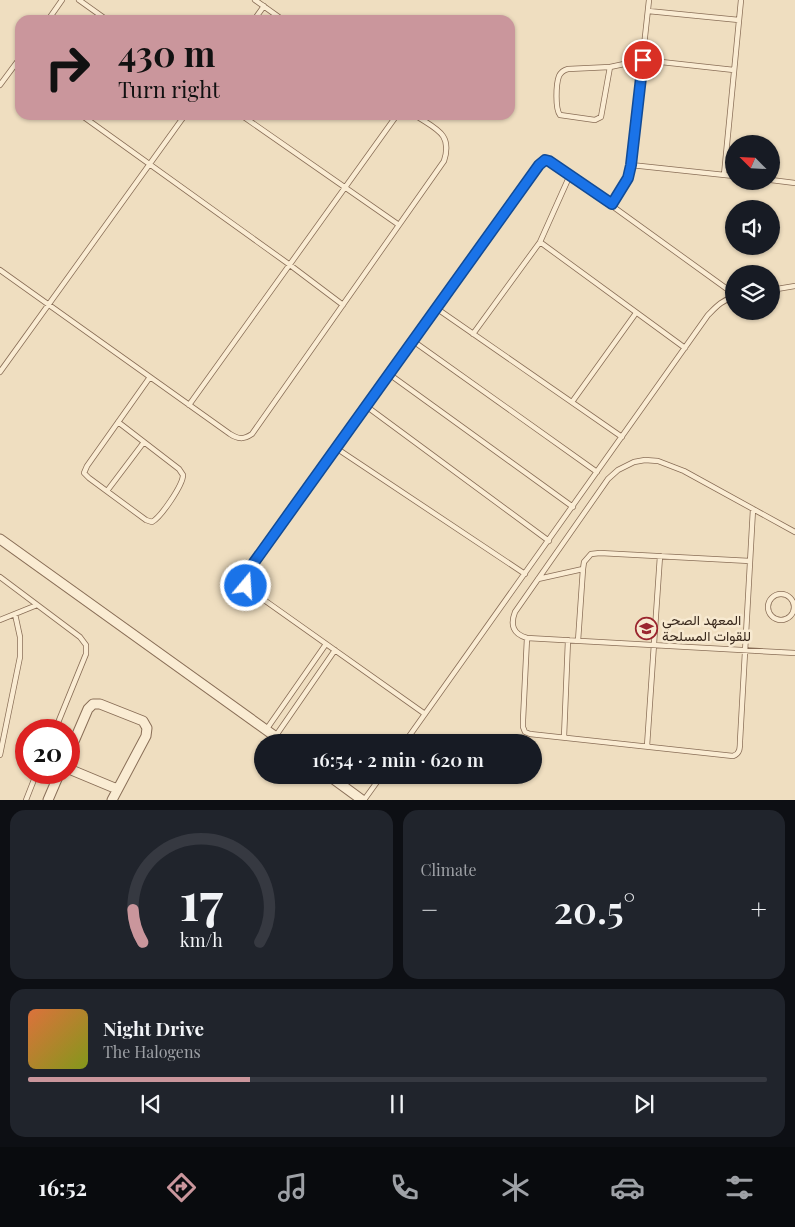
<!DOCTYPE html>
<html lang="en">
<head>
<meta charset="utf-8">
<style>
  :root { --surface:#171b24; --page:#20242c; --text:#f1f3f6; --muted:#9ea1a6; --line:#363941; --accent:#ca969c }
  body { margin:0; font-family:"Playfair Display",Vazirmatn,serif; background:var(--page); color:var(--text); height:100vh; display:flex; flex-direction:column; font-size:19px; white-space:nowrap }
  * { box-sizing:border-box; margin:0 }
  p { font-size:16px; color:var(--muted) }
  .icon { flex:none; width:28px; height:28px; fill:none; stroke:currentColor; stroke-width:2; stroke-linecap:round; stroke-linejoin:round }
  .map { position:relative; height:800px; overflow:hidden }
  .sheet { display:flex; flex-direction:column; gap:10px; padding:10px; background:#0d0f14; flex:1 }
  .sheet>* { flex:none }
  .guide { position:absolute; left:15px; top:15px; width:500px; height:105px; border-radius:15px; box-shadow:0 1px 4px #0004; background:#ca969c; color:#111; overflow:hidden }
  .needle { width:32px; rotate:294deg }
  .buttons { position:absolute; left:725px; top:135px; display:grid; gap:10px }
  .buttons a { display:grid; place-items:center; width:55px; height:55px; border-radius:50%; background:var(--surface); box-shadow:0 1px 4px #0004; font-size:25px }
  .speed { position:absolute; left:15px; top:719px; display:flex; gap:10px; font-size:25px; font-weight:700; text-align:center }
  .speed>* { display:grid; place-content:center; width:65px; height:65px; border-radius:50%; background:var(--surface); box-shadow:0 1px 4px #0004; line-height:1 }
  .speed .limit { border:8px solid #d22; background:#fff; color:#111 }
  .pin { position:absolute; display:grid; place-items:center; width:42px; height:42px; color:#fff; margin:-21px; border:2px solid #fff; border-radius:50%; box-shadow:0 1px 5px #0007 }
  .me { position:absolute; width:55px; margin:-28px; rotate:18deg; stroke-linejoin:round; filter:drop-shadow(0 0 4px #0008) }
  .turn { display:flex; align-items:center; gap:18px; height:105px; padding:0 20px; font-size:22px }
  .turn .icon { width:65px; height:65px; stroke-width:2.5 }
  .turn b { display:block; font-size:35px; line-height:42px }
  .big { font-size:38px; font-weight:600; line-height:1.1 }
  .sheet .card { flex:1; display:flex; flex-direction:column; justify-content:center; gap:8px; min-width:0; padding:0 18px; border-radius:15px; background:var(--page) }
  .sheet .dial { align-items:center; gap:0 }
  .dial svg { height:130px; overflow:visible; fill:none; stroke:var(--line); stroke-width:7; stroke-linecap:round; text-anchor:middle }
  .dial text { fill:var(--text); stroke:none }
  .song { display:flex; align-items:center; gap:15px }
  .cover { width:60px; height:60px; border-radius:8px; background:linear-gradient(135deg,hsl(20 70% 55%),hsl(70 70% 35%)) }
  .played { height:5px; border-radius:2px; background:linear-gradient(90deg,var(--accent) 30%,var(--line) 30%) }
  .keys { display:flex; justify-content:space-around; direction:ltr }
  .heat { display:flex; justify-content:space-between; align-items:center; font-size:28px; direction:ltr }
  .sheet .tiles { flex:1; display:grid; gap:10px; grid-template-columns:1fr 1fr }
  .card:last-child { grid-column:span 2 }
  .trip { position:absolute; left:254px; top:734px; width:288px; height:50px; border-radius:25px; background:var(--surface); box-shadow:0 1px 4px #0004; font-weight:600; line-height:50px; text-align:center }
  .tabs { display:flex; height:80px; justify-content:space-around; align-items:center; background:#090b0e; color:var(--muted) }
  .tabs .icon { width:35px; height:35px }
  .tabs .on { color:var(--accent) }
  .tabs b { font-size:22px; color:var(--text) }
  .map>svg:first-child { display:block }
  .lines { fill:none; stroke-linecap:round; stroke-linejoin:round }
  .lane-casing { stroke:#896e57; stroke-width:6 }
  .street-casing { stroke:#896e57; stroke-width:11 }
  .lane { stroke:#faecd3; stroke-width:4.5 }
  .street { stroke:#faecd3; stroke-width:9 }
  .route-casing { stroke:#114b97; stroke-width:12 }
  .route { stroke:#1a73e8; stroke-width:9 }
  .labels { text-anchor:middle; stroke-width:5; stroke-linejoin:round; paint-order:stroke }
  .poi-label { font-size:14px; fill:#38281c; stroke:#f7e9d0; text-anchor:start }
</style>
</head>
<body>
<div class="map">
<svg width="795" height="800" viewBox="0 0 795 800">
  <rect width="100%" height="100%" fill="#efdec0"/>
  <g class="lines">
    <defs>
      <path id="lane" d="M79,0l28,20
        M255,0l28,20
        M648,11l91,9
        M48,20l14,-20
        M254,20l10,-14
        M610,67l-9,50 -6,3 -35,-5c-5,-6 -4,-31 -1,-39 2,-4 5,-6 9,-7l42,-2 33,-7 91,10
        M0,85l20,-27
        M81,115l209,150 53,40
        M241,115l158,110
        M631,165l103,11
        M724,175l17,-175
        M771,180l24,3
        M612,204l16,-26 3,-13 18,-165
        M540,242l145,106
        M0,270l230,164c8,5 13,6 22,0l192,-273c9,-28 -9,-32 -29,-46
        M771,290l24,-4
        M436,308l186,129
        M473,334l67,-92 30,-67
        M413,341l184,131
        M0,372l185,-257
        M389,374l184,133
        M572,402l64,-89
        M189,405l208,-290
        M366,406l183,135
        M118,422l61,47 4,6c0,10 -22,42 -31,47l-6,-2 -57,-42 -5,-5 3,-7 63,-89
        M336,448l189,126
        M107,491l37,-49
        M795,532l-111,-61 -26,-10 -13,-1 -11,2 -16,8 -10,9 -93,133c-5,13 -2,22 12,26l268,15
        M0,577l80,60 6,8v9l-31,76
        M538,579l45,-10
        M768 607a13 13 0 1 1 26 0a13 13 0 1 1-26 0Z
        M0,620l37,-15
        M527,638l-4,82v7l2,5 5,2 203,22c7,-2 7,-8 7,-15l13,-232
        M578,641l5,-72 1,-7 7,-8 9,-1 150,8
        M425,714l-175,-124 -4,-4 -1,-5 5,-13 289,-403 6,-5 9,4 180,130
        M266,730l60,-86
        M275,737l60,-87
        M564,737l4,-97
        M405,742l303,-427c8,-8 14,-15 26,-18
        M647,746l13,-190
        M0,755l20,-98v-20l-5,-23
        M26,800l11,-28
        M364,800l18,-25"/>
      <path id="street" d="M0,539l283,203
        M69,753l19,-44 5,-5h7l43,17 4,7 -1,8 -34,64
        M69,769l48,20
        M328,775l34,25
        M48,800l12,-28"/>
    </defs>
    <!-- lane casing -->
    <use href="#lane" class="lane-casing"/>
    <!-- street casing -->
    <use href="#street" class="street-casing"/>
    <!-- lane -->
    <use href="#lane" class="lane"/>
    <!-- street -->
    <use href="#street" class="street"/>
  </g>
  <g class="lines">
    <defs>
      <path id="route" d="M246,586l-1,-6 5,-12 289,-403 6,-5 4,1 63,43 16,-26 3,-13 12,-105"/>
    </defs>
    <!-- route casing -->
    <use href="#route" class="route-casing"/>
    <!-- route -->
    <use href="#route" class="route"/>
  </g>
  <!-- icons -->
  <defs>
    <symbol id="university-ring" viewBox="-11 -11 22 22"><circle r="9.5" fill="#f7e9d0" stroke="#9a252e" stroke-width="1.5"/><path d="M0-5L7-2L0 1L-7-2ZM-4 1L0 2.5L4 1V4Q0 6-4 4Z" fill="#9a252e"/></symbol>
  </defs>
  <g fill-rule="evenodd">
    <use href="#university-ring" x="634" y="616" width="25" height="25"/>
  </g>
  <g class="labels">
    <!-- poi labels -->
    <g class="poi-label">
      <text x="662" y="625">المعهد الصحي<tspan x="662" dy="16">للقوات المسلحة</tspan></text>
    </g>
  </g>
</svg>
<div class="buttons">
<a><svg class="needle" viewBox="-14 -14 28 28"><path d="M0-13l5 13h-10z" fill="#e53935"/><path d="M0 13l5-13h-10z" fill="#9ea1a6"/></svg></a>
<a><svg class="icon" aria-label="sound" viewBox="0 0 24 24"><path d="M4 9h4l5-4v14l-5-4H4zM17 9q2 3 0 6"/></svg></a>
<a><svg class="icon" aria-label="layers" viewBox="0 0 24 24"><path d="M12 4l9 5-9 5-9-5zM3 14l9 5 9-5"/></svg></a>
</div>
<div class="speed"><div class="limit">20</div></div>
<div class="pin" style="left:643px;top:60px;background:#d93025"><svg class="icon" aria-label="arrive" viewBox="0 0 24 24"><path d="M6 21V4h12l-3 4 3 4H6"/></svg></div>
<svg class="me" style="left:246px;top:586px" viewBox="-20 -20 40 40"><circle r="17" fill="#1a73e8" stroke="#fff" stroke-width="3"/><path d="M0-11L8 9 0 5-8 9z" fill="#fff"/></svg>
<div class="trip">16:54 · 2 min · 620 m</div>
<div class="guide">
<div class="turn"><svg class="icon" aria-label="right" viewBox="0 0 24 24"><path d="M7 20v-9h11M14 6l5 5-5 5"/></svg><div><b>430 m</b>Turn right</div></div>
</div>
</div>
<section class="sheet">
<div class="tiles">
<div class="card dial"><svg viewBox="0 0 100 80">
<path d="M14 69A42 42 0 1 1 86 69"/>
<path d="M14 69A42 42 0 0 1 8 49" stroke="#ca969c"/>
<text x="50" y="56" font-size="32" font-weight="700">17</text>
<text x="50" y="72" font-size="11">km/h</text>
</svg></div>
<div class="card"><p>Climate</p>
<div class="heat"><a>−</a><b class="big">20.5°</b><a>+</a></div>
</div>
<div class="card">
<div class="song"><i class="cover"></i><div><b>Night Drive</b><p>The Halogens</p></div></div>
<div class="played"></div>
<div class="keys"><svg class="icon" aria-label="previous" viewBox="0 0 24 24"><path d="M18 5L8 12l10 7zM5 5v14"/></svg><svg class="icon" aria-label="pause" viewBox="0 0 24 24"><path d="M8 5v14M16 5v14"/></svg><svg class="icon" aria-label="next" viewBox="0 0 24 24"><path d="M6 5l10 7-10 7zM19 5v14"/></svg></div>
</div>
</div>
</section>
<nav class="tabs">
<b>16:52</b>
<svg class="icon on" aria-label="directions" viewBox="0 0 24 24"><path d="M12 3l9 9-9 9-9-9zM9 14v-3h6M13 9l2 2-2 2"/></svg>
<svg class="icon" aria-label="music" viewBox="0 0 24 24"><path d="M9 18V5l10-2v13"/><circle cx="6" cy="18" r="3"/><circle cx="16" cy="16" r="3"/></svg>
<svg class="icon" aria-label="phone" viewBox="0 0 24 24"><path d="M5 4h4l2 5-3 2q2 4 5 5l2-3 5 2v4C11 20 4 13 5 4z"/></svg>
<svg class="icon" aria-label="climate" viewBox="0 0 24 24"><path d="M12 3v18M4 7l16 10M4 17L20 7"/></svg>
<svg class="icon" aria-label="car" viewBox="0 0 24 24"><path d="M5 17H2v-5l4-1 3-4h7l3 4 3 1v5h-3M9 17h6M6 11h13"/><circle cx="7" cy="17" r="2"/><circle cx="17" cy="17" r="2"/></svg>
<svg class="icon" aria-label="filters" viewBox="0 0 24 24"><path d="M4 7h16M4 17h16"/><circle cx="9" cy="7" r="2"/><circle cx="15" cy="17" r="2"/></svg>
</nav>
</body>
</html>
